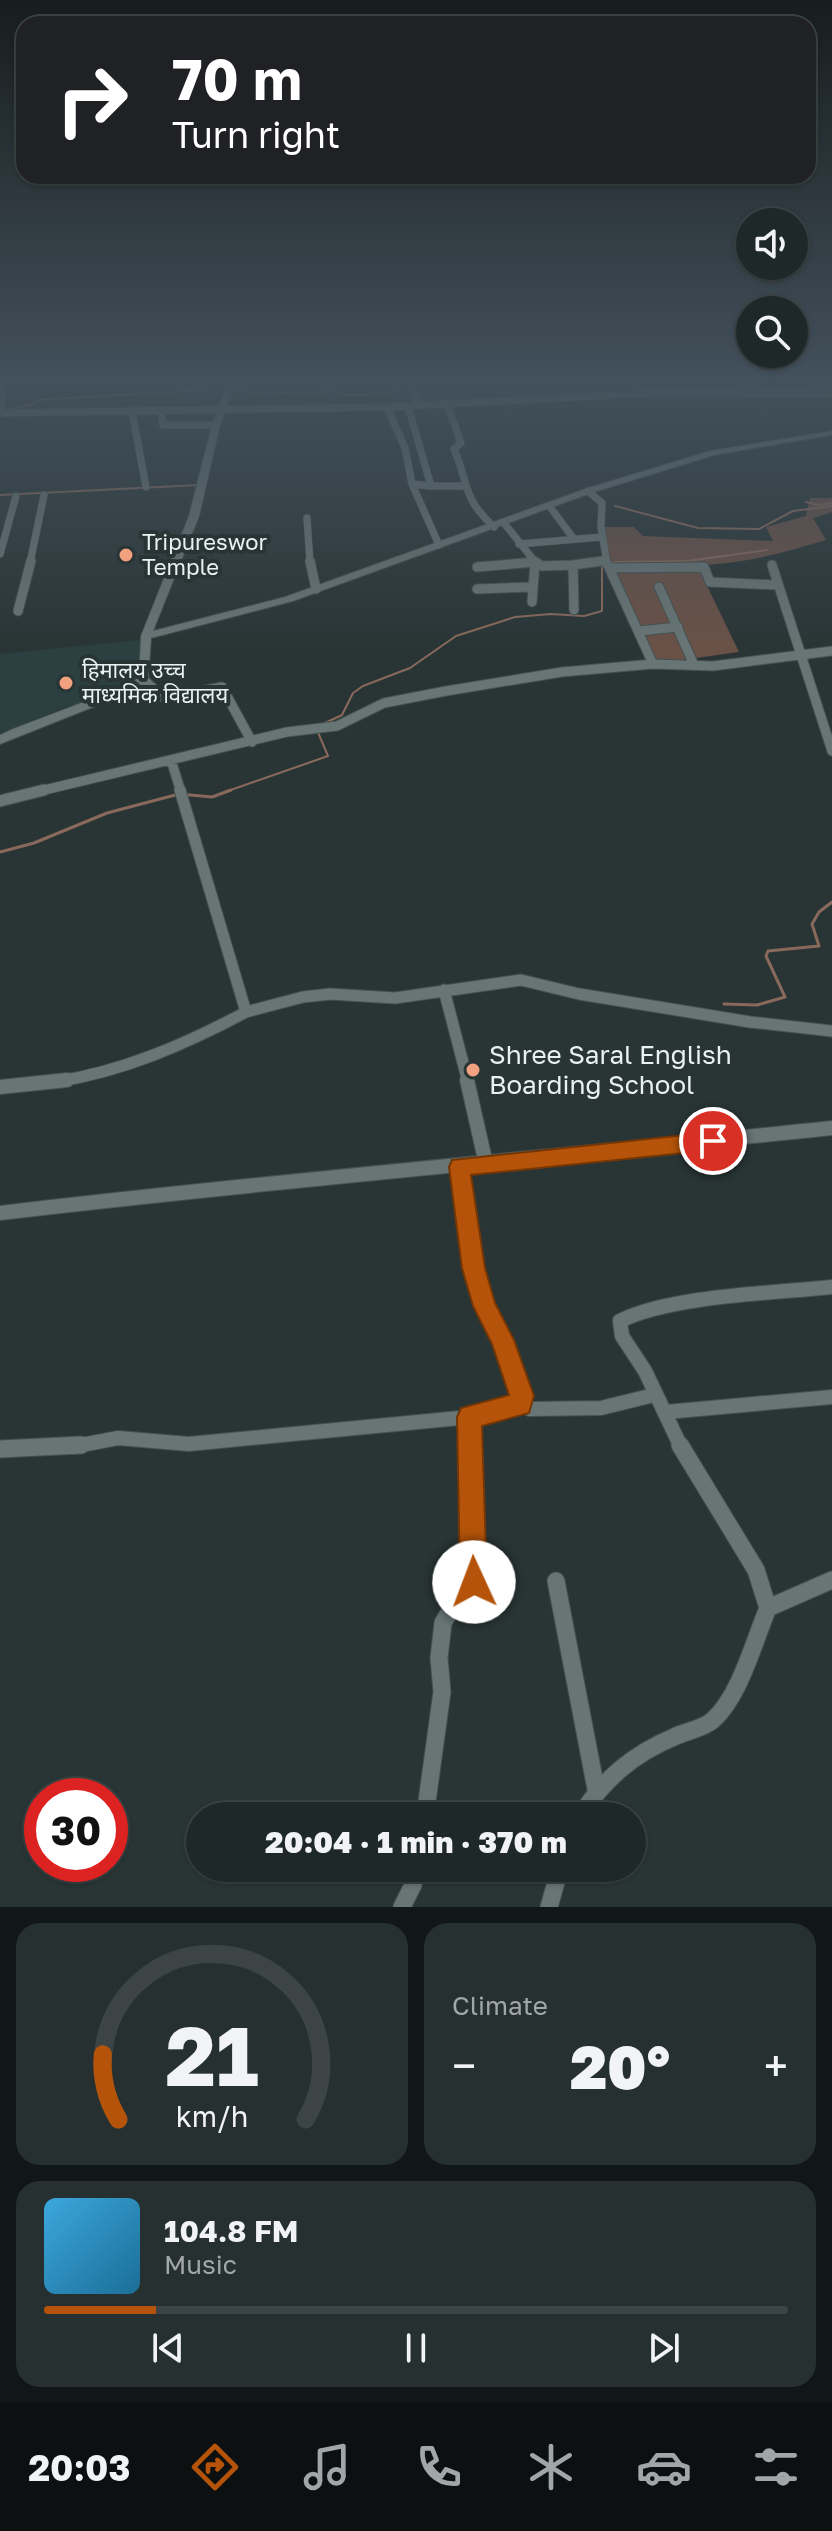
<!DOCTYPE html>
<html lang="en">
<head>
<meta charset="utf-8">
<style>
  :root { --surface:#1f2828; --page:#273030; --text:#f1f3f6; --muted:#a1a6a8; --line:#3c4445; --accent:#b45309 }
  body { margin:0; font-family:"Golos Text","Noto Sans Devanagari",sans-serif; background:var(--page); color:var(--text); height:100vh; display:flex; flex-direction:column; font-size:30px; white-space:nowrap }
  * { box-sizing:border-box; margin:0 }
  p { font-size:26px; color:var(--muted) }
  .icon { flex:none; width:44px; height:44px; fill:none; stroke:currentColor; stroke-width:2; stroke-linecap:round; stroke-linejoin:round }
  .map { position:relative; height:1907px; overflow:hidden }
  .side { display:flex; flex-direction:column; gap:16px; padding:16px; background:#111616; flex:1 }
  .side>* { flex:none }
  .top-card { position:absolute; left:16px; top:16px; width:800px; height:168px; border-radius:24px; box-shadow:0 2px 6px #0004,0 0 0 2px var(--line); background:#202124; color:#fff; overflow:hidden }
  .buttons { position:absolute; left:736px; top:208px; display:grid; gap:16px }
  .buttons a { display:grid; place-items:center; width:72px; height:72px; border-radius:50%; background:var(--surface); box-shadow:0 2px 6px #0004,0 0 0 2px var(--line); font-size:40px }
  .speed { position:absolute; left:24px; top:1778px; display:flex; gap:16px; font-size:40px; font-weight:700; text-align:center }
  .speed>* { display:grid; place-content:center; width:104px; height:104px; border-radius:50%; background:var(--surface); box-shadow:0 2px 6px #0004,0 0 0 2px var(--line); line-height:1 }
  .speed .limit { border:12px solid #d22; background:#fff; color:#111 }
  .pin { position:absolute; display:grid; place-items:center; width:68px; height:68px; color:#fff; margin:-34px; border:4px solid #fff; border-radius:50%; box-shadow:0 2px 8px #0007 }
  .me { position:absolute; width:88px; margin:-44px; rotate:358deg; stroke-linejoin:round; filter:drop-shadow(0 0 6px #0008) }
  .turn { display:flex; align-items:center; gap:28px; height:168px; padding:0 24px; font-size:36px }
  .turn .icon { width:104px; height:104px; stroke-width:2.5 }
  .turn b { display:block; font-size:56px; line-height:68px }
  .big { font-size:60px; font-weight:800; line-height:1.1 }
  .side .tile { flex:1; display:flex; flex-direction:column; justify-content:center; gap:12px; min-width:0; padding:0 28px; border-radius:24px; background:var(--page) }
  .side .dial { align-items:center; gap:0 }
  .dial svg { height:208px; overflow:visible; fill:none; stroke:var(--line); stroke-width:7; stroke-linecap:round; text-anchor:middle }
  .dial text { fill:var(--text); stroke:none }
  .song { display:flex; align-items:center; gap:24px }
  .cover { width:96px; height:96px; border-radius:12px; background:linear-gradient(135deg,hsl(200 70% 55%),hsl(200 70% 35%)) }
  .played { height:8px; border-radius:4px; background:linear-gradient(90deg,var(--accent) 15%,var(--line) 15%) }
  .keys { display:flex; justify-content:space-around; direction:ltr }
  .heat { display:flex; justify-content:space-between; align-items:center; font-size:44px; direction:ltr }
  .side .tiles { flex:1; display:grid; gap:16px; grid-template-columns:1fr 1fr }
  .tile:last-child { grid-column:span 2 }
  .trip { position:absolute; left:186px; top:1802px; width:460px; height:80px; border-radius:40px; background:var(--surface); box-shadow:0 2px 6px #0004,0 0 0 2px var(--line); font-weight:800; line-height:80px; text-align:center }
  .dock { display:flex; height:128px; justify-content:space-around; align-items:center; background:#0c1010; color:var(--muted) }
  .dock .icon { width:56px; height:56px }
  .dock .current { color:var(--accent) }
  .dock b { font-size:36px; color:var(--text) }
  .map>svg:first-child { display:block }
  .built { fill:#2c4041 }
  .green { fill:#695147 }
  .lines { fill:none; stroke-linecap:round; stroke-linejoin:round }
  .stream-far1 { stroke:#89695b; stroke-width:2 }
  .stream { stroke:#89695b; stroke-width:3 }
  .minor-far4-casing { stroke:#455050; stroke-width:8 }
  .minor-far3-casing { stroke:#455050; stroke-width:11 }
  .minor-far2-casing { stroke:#455050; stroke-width:13 }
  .minor-far1-casing { stroke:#455050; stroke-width:16 }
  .minor-casing { stroke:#455050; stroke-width:19 }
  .tertiary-casing { stroke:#455050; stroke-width:2 }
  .minor-far4 { stroke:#687575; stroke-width:7 }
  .minor-far3 { stroke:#687575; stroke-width:9 }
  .minor-far2 { stroke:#687575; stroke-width:11 }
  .minor-far1 { stroke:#687575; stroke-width:14 }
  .minor { stroke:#687575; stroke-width:17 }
  .tertiary { fill:#687575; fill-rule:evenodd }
  .route { fill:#b45309; stroke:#753606; stroke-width:2 }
  .poi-dot { fill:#f1a17d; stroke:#293535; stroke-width:3 }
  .labels { text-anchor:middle; stroke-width:8; stroke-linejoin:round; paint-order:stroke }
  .far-poi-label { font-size:22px; fill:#e9f1f1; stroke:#293535; text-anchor:start }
  .poi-label { font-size:26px; fill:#e9f1f1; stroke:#293535; text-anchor:start }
</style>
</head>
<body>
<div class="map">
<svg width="832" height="1907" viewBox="0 0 832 1907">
  <rect width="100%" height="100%" fill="#293535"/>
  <!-- built -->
  <path class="built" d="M140,640l-2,39 -34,17 -39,11 -65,26v-79z"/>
  <!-- green -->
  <path class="green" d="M810,498h22v14l-19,6 13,22c-43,13 -84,24 -129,25l42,87 -86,12 -47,-104 -5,-33h33l9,9 130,5 -7,-14 40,-11z"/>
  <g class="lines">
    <!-- stream-far1 -->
    <path class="stream-far1" d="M757,385l27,-6
      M232,391l79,3 22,-4 13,5h17l28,-3 16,-13
      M9,409l25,-5 3,-4 185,-11
      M0,495l199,-10
      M806,502l12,3 14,-2
      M615,506l83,22 61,1 34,-18 39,-5
      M613,562l74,-1 80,-11
      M325,723l17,-8 11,-22 10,-7 47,-18 46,-32 59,-19 36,-3 33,2 18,-5v-47
      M225,792l103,-36 -11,-26"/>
    <!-- stream -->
    <path class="stream" d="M0,852l34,-9 73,-30 72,-19 33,3 19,-7
      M724,1004l33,1 28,-8 -19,-41 2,-5 51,-5 -7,-22 7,-12 13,-10"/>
    <defs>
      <path id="minor-far4" d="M407,379l12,26
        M734,379l10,16
        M755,379l-3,4 7,11
        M447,404l14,39 -7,6c16,37 7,47 40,78
        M408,406l23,80h35
        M387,407l18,41 7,36 19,2
        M161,410l2,15h53
        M132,411l14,76
        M0,413l387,-6 285,-15 160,2
        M1,413l1,-34
        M412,484l27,61
        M588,491l14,12 -1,24 6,36
        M550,507l24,32
        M307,518l3,45
        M504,523l32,40
        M519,544l83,-7
        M0,554l16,-58
        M30,563l14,-68
        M527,563h8
        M588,563l18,-3"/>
      <path id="minor-far3" d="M310,561l6,28
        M534,561l8,5 31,-1
        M606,561l47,103
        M772,565l60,186
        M477,567l58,-5 -3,40
        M610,568l94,-1 6,15 67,3
        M659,587l35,78
        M477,589l54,-2
        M574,610l-1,-45 29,-4
        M18,611l13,-50
        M639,631l39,-4
        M144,680l20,18 58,-11 30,55
        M171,760l10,32
        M36,792l251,-60 50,-6 47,-23 62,-12 116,-19 91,-8 60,2 119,-15"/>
      <path id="minor-far2" d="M0,801l44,-11
        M444,990l24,92
        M246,1012l57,-15 27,-3 65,4 126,-18 58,14 171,28 82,9
        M54,1082c68,-10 132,-38 192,-70l-66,-222"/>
      <path id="minor-far1" d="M467,1080l19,84
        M0,1087l67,-7
        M460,1167c6,45 9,91 23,134 11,38 35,61 37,104
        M0,1213c277,-33 555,-56 832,-85
        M666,1412l166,-15
        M71,1447l47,-9 71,6 281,-27
        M471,1447l-1,-30 50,-12 10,4 71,-1 53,-13
        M681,1447l-36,-76 -23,-35 -2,-15c49,-25 154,-28 212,-34"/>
      <path id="minor" d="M0,1449l81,-4
        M556,1581l40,208
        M768,1608l64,-28
        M425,1816l17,-124 -3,-34 4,-35 14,-24 17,-17 -3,-137
        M580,1816c24,-37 53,-62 94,-79 12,-6 29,-8 39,-17 27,-24 41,-79 55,-112l-12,-38 -76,-125
        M402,1907l11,-22 3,-17
        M549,1907l11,-39"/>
      <path id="tertiary" d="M229,379h8l-17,46 -21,91 -46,115 132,-34 300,-108 125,-38 122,-20v4l-118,20 -123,38 -298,108 -142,37 -3,44 -35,17 -113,45v-9l13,-6 92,-35 34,-16 2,-42 48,-120 23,-91z"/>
    </defs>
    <!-- minor-far4 casing -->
    <use href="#minor-far4" class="minor-far4-casing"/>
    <!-- minor-far3 casing -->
    <use href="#minor-far3" class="minor-far3-casing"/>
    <!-- minor-far2 casing -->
    <use href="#minor-far2" class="minor-far2-casing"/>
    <!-- minor-far1 casing -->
    <use href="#minor-far1" class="minor-far1-casing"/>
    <!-- minor casing -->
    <use href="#minor" class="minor-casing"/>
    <!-- tertiary casing -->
    <use href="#tertiary" class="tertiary-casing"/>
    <!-- minor-far4 -->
    <use href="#minor-far4" class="minor-far4"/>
    <!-- minor-far3 -->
    <use href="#minor-far3" class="minor-far3"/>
    <!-- minor-far2 -->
    <use href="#minor-far2" class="minor-far2"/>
    <!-- minor-far1 -->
    <use href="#minor-far1" class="minor-far1"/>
    <!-- minor -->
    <use href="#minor" class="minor"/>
    <!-- tertiary -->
    <use href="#tertiary" class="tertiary"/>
  </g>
  <!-- sky -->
  <linearGradient id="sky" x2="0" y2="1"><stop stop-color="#171d1d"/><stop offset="0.59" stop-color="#43515c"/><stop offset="1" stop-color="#43515c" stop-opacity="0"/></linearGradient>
  <rect width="832" height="646" fill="url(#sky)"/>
  <!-- route -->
  <path class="route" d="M713,1132l7,2 3,7 -3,6 -7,3 -242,25 14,93 10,35 19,37 20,56 -5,17 -47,13 5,156 -4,10 -9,4 -10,-4 -4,-10 -3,-165 4,-9 48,-13 -17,-51 -19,-38 -11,-38 -13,-101 3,-7z"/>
  <!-- markers -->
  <g class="poi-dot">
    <circle cx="126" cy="555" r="8"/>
    <circle cx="66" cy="683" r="8"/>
    <circle cx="473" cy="1070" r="8"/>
  </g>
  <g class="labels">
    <!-- far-poi labels -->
    <g class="far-poi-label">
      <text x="142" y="550">Tripureswor<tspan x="142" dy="25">Temple</tspan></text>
      <text x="82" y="678">हिमालय उच्च<tspan x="82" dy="25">माध्यमिक विद्यालय</tspan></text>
    </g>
    <!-- poi labels -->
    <g class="poi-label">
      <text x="489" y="1064">Shree Saral English<tspan x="489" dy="30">Boarding School</tspan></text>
    </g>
  </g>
</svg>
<div class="buttons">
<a><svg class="icon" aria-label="sound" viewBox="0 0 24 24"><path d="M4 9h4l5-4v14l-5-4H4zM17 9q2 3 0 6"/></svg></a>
<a><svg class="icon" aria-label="search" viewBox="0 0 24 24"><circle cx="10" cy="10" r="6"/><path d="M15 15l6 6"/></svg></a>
</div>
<div class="speed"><div class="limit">30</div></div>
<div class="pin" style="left:713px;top:1141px;background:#d93025"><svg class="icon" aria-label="arrive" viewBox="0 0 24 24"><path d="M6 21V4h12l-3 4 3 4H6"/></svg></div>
<svg class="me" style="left:474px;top:1582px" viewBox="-20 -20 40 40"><circle r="19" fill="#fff"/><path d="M0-13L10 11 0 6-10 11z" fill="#b45309"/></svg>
<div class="trip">20:04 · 1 min · 370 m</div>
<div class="top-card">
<div class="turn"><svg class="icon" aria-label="right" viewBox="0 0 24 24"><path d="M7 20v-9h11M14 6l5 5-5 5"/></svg><div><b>70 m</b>Turn right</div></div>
</div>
</div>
<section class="side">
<div class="tiles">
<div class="tile dial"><svg viewBox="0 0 100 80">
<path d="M14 69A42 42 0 1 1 86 69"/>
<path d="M14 69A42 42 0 0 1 8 44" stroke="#b45309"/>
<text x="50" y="56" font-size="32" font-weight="700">21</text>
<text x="50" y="72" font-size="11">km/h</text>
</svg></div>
<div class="tile"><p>Climate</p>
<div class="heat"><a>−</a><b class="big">20°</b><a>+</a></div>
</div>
<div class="tile">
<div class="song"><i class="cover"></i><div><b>104.8 FM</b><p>Music</p></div></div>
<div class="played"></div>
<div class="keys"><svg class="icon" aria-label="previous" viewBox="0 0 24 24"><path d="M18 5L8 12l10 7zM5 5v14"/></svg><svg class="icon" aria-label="pause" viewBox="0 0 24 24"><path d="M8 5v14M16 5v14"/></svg><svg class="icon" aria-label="next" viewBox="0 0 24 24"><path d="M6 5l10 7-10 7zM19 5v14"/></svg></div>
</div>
</div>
</section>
<nav class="dock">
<b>20:03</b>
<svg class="icon current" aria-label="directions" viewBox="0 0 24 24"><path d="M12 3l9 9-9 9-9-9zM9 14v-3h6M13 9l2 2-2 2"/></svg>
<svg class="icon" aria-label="music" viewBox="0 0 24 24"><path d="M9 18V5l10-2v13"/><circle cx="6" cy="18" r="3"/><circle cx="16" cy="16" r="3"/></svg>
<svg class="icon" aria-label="phone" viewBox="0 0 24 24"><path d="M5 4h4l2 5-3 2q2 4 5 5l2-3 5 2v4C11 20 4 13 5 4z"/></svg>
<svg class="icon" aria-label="climate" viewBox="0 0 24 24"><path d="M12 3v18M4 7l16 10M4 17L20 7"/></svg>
<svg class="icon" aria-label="car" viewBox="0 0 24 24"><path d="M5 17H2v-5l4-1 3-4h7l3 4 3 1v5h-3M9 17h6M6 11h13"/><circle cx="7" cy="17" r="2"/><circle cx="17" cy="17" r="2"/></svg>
<svg class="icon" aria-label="filters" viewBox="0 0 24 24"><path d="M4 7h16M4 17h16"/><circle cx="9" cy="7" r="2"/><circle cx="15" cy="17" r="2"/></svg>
</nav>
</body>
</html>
